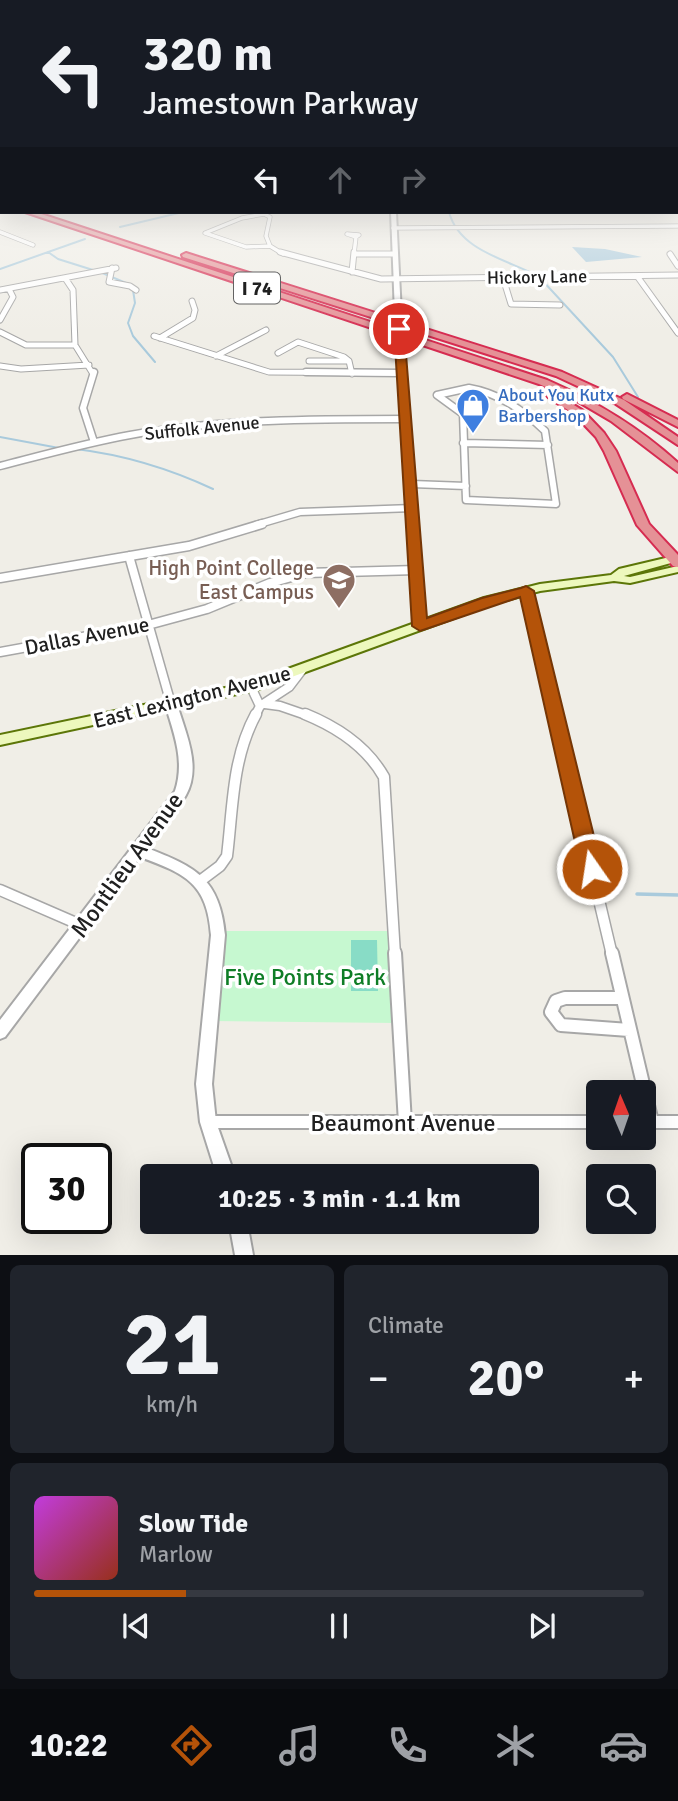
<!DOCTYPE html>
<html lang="en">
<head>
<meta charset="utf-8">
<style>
  :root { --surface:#171b24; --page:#20242c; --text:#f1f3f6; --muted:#9ea1a6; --line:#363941; --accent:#b45309 }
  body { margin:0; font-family:Signika,sans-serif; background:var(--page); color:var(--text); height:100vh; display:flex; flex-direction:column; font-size:26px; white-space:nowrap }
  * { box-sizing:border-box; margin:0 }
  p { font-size:23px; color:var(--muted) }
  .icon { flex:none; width:38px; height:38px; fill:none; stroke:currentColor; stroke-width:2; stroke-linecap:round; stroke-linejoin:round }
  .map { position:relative; height:1255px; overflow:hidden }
  .drawer { display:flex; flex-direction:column; gap:10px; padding:10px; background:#0d0f14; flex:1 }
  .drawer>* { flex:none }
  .top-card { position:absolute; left:0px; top:0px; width:679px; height:214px; box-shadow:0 7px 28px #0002; background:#171b24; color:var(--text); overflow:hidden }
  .needle { width:46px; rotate:358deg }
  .tools { position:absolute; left:586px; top:1080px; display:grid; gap:14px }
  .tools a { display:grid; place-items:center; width:70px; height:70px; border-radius:7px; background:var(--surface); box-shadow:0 7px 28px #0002; font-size:35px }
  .speed { position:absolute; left:21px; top:1143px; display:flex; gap:14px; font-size:35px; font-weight:700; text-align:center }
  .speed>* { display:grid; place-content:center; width:91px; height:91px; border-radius:50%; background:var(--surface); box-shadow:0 7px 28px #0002; line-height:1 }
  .speed .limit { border:4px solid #111; border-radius:10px; background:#fff; color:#111 }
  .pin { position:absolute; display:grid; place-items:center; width:60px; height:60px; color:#fff; margin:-30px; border:4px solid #fff; border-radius:50%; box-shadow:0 2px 7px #0007 }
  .me { position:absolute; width:77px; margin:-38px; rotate:347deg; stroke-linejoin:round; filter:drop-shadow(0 0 5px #0008) }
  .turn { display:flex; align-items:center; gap:24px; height:147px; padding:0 28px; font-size:32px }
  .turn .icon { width:91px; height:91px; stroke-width:2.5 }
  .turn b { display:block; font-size:49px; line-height:60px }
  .lanes { display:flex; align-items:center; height:66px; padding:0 28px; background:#0003; justify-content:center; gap:35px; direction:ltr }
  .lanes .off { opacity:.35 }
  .big { font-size:52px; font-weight:700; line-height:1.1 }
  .drawer .widget { flex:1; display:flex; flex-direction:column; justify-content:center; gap:10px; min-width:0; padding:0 24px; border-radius:10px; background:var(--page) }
  .drawer .dial { align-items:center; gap:0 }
  .dial b { font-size:91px; line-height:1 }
  .song { display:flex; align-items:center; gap:21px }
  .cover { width:84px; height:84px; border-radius:10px; background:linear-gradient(135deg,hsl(290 70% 55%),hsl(10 70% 35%)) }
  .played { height:7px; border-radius:4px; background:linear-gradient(90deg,var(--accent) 25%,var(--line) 25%) }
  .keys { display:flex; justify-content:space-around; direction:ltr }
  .heat { display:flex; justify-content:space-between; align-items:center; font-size:38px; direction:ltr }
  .drawer .tiles { flex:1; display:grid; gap:10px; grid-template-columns:1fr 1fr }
  .widget:last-child { grid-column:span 2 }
  .trip { position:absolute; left:140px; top:1164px; width:399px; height:70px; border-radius:7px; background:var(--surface); box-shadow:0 7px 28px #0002; font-weight:700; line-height:70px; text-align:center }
  .tab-bar { display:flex; height:112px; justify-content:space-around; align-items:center; background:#090b0e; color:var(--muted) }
  .tab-bar .icon { width:49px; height:49px }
  .tab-bar .active { color:var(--accent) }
  .tab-bar b { font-size:32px; color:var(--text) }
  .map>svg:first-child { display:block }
  .park { fill:#c6f8d0 }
  .pitch { fill:#88dcc6 }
  .water { fill:#a9cadc }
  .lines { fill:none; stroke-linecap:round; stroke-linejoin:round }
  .stream-far1 { stroke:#a9cadc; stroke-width:2 }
  .stream { stroke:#a9cadc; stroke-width:3.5 }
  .minor-far5-casing { stroke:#a7a7a7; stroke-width:5 }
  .minor-far4-casing { stroke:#a7a7a7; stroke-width:7 }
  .minor-far3-casing { stroke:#a7a7a7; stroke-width:9 }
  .minor-far2-casing { stroke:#a7a7a7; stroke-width:11 }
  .minor-far1-casing { stroke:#a7a7a7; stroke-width:13 }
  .minor-casing { stroke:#a7a7a7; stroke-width:16 }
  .tertiary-casing { stroke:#a7a7a7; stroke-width:4 }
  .secondary-casing { stroke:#5c7608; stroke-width:4 }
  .motorway-casing { stroke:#d62c51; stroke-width:4 }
  .minor-far5 { stroke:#fff; stroke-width:3.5 }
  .minor-far4 { stroke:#fff; stroke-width:5 }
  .minor-far3 { stroke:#fff; stroke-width:6 }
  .minor-far2 { stroke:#fff; stroke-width:8 }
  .minor-far1 { stroke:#fff; stroke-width:10 }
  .minor { stroke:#fff; stroke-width:12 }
  .tertiary { fill:#fff; fill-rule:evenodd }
  .secondary { fill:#edf8bd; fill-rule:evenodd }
  .motorway { fill:#e59196; fill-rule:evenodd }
  .tertiary-bridge-casing { stroke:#a7a7a7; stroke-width:8; stroke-linecap:butt }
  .tertiary-bridge { stroke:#fff; stroke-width:6 }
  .route { fill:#b45309; stroke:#753606; stroke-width:2 }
  .labels { text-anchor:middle; stroke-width:7; stroke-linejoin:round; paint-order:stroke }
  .far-street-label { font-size:18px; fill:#202020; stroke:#fff }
  .far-shop-label { font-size:18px; fill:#366cbe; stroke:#fff; text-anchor:start }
  .shield { fill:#fff; stroke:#636363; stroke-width:2 }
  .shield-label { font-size:19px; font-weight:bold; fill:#202020 }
  .education-label { font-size:21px; fill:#785e54; stroke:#fff; text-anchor:end }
  .street-label { font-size:21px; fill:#202020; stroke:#fff }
  .near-street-label { font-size:24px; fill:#202020; stroke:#fff }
  .near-park-label { font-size:24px; fill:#0f7d26; stroke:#fff }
</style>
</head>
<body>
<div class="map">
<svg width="678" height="1255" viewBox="0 0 678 1255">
  <rect width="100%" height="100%" fill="#f0eee7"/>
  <!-- park -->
  <path class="park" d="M224,931h170l3,92 -185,-2z"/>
  <!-- pitch -->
  <path class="pitch" d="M351,940h26l1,51h-27z"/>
  <!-- water -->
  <path class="water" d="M572,247l33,2 37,8 -56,5z"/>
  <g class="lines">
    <!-- stream-far1 -->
    <path class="stream-far1" d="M449,212c10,38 56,47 87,63
      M120,227l63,-15
      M48,252l10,7 35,11
      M0,269l85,-30
      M100,272l26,11
      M541,279l72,78 25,40
      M133,290l2,13 -7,20 5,13 22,26
      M0,437l59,11
      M76,449c49,6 92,19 137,40"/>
    <!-- stream -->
    <path class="stream" d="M637,894l41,1"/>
    <defs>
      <path id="minor-far5" d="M264,214l6,3 -4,19 4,10 -24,1 -41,-14 37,-15z
        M393,228l285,-2
        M0,232l33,13
        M347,234l12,1 -3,2z
        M270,246l13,8
        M354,254l2,-17"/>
      <path id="minor-far4" d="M280,252l101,27 297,-4
        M356,254h38
        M670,254l8,12
        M112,268l-3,14 21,4 6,4
        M352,272l2,-20
        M637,276l41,57
        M65,278l8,12 2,55 18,29
        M503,278l8,26 49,1
        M0,290l116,-22
        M0,320l13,-23 -4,-8
        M0,332l26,13h49
        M154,336l115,36 133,1
        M160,338l33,-20 2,-8 -3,-9
        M278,353l20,-11 46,15 5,4 3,13
        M216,356l50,-26
        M309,361h37
        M0,366l21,3 68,-4"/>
      <path id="minor-far3" d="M94,372l-11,36 11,34
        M306,372l96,1
        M469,388c30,5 54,22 76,43l11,73 -90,-4 -3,-86 -26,-19z
        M463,443l85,2
        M0,466c43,-11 86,-23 130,-31 91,-16 185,-16 277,-16
        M412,484l54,2
        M256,525l44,-13 113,-4"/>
      <path id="minor-far2" d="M129,556l42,148
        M0,578l189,-32 73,-22
        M526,591l30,125
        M0,652l148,-27 59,-16 63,-26 36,-10 111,-3
        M251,687l9,19
        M265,704l15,2 29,10
        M255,716l5,-10 29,-19 13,-17"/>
      <path id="minor-far1" d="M305,714c32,13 62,33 79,63l11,178
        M555,714l57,241
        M200,881l20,-15 7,-10c6,-49 5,-98 29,-142
        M0,890l83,36"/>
      <path id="minor" d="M395,953l10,170
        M612,953l40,169
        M622,998h-57l-9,3 -5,11 10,13 68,5
        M208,1122h390
        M644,1122h34"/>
      <path id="tertiary" d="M391,212h5l5,102 -3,2 -3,-2z
        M400,342l3,2 22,282 -5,3 -5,-3 -18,-282z
        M171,700l4,1 2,3c8,28 25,62 9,91 -10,19 -26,36 -39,53 49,19 73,31 78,87l-13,149 4,38 19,54h-18l-17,-54 -4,-38 15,-149c-4,-52 -25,-61 -71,-78l-135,180 -5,2v-19l175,-229c10,-30 -1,-57 -10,-87l2,-3z
        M229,1222h18l6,33h-18z"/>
      <path id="secondary" d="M674,556l4,1v4l-54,15 6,1 48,-11v6l-48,11 -16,-2 -74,10 -48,13 -236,86 -256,55v-10l249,-52 235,-85 56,-14 71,-9 8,-6z"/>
      <path id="motorway" d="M0,186h2v5h-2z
        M0,197h2v5h-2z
        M25,212h10l512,168c48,21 92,47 131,83v9l-67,-51 -34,-20 -38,-17z
        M186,253l376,119 62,28 54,37v8l-62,-41 -60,-28 -373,-119 -1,-2z
        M546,388l36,22 22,23 12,18 33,73 29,31v12l-5,-1 -36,-41 -33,-74 -8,-14 -22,-23 -32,-21v-4z
        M627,394l51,26v7l-55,-28 -1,-2z"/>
    </defs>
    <!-- minor-far5 casing -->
    <use href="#minor-far5" class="minor-far5-casing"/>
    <!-- minor-far4 casing -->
    <use href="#minor-far4" class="minor-far4-casing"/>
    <!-- minor-far3 casing -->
    <use href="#minor-far3" class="minor-far3-casing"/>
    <!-- minor-far2 casing -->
    <use href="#minor-far2" class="minor-far2-casing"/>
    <!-- minor-far1 casing -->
    <use href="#minor-far1" class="minor-far1-casing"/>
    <!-- minor casing -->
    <use href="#minor" class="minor-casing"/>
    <!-- tertiary casing -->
    <use href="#tertiary" class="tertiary-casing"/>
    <!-- secondary casing -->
    <use href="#secondary" class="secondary-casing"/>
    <!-- motorway casing -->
    <use href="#motorway" class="motorway-casing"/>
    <!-- minor-far5 -->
    <use href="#minor-far5" class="minor-far5"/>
    <!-- minor-far4 -->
    <use href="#minor-far4" class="minor-far4"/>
    <!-- minor-far3 -->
    <use href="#minor-far3" class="minor-far3"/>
    <!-- minor-far2 -->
    <use href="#minor-far2" class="minor-far2"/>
    <!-- minor-far1 -->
    <use href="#minor-far1" class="minor-far1"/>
    <!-- minor -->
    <use href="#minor" class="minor"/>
    <!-- tertiary -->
    <use href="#tertiary" class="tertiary"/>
    <!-- secondary -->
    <use href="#secondary" class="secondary"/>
    <!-- motorway -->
    <use href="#motorway" class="motorway"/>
    <defs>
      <path id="tertiary-bridge" d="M398,314l2,30"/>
    </defs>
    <!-- tertiary-bridge casing -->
    <use href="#tertiary-bridge" class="tertiary-bridge-casing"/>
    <!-- tertiary-bridge -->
    <use href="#tertiary-bridge" class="tertiary-bridge"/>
  </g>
  <!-- sky -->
  <linearGradient id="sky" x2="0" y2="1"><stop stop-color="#8fbde3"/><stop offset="0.47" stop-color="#f8f7f4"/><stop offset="1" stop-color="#f8f7f4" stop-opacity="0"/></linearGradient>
  <rect width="678" height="333" fill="url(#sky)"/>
  <!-- route -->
  <path class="route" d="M399,326l5,3 23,289 55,-20 39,-10 5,-2 8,5 68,278 -3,6 -7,2 -8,-2 -3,-6 -61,-272 -94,32 -6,2 -8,-5 -18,-297z"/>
  <!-- icons -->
  <defs>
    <symbol id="shop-pin" viewBox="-11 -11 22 30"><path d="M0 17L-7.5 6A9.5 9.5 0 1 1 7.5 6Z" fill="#3f7fe0" stroke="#fff"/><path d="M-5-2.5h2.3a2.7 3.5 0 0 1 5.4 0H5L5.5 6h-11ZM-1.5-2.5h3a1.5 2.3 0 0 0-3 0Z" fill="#fff"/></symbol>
    <symbol id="school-pin" viewBox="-11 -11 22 30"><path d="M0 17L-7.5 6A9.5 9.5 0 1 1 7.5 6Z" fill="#8d6e63" stroke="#fff"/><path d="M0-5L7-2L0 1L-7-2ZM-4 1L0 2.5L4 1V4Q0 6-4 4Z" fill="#fff"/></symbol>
  </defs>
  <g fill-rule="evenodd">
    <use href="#shop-pin" x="454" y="386" width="38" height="52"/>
    <use href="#school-pin" x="320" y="561" width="38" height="52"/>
  </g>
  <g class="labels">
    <!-- far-street labels -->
    <g class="far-street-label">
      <text transform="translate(537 277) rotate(-1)" y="6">Hickory Lane</text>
      <text transform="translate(202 428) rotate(-6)" y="6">Suffolk Avenue</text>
    </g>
    <!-- far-shop labels -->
    <g class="far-shop-label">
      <text x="498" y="401">About You Kutx<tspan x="498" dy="21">Barbershop</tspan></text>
    </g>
    <!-- shield labels -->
    <rect class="shield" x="234" y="272.5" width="46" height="31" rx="5"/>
    <g class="shield-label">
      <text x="257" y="295">I 74</text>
    </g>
    <!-- education labels -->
    <g class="education-label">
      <text x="314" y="575">High Point College<tspan x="314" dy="24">East Campus</tspan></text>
    </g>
    <!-- street labels -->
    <g class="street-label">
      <text transform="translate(87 636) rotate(-11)" y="7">Dallas Avenue</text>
      <text transform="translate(192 697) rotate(-14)" y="7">East Lexington Avenue</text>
    </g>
    <!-- near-street labels -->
    <g class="near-street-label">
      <text transform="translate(127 865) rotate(-54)" y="8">Montlieu Avenue</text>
      <text x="403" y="1131">Beaumont Avenue</text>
    </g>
    <!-- near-park labels -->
    <g class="near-park-label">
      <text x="305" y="985">Five Points Park</text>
    </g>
  </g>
</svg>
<div class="tools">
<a><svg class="needle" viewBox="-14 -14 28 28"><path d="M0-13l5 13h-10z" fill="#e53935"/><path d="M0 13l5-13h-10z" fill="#9ea1a6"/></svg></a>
<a><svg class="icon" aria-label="search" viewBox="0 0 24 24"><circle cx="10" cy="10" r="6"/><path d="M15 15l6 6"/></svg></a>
</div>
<div class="speed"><div class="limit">30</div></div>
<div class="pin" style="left:399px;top:329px;background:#d93025"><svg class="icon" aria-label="arrive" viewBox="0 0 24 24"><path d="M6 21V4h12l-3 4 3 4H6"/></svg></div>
<svg class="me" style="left:592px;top:869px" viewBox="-20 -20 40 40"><circle r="17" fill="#b45309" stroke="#fff" stroke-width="3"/><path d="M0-11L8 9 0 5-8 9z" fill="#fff"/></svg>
<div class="trip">10:25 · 3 min · 1.1 km</div>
<div class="top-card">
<div class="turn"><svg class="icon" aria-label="left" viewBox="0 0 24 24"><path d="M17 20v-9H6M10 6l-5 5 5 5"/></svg><div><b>320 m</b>Jamestown Parkway</div></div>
<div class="lanes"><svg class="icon" aria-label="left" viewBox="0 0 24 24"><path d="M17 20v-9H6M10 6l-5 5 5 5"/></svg><svg class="icon off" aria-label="ahead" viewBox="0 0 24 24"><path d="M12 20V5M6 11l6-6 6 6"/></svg><svg class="icon off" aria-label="right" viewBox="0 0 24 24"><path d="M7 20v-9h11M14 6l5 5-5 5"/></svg></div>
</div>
</div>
<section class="drawer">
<div class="tiles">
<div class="widget dial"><b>21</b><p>km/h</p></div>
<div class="widget"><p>Climate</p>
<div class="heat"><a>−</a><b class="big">20°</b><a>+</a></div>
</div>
<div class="widget">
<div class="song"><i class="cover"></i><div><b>Slow Tide</b><p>Marlow</p></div></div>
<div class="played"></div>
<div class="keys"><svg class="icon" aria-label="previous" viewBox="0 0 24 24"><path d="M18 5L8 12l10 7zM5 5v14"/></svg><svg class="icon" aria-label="pause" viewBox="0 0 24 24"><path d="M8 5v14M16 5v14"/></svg><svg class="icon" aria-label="next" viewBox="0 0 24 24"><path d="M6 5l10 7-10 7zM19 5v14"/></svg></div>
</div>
</div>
</section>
<nav class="tab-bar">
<b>10:22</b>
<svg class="icon active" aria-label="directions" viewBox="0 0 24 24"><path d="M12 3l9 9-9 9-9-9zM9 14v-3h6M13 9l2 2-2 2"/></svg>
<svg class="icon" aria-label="music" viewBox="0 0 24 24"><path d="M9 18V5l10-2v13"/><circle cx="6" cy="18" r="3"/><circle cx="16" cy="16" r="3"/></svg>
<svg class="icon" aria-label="phone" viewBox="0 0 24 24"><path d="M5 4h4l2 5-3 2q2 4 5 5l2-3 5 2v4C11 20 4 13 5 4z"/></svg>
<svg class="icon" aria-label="climate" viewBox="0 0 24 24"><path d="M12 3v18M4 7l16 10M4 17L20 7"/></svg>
<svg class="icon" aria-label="car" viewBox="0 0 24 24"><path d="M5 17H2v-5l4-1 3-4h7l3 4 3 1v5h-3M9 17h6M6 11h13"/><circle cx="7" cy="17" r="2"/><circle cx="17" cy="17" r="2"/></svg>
</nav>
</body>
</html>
